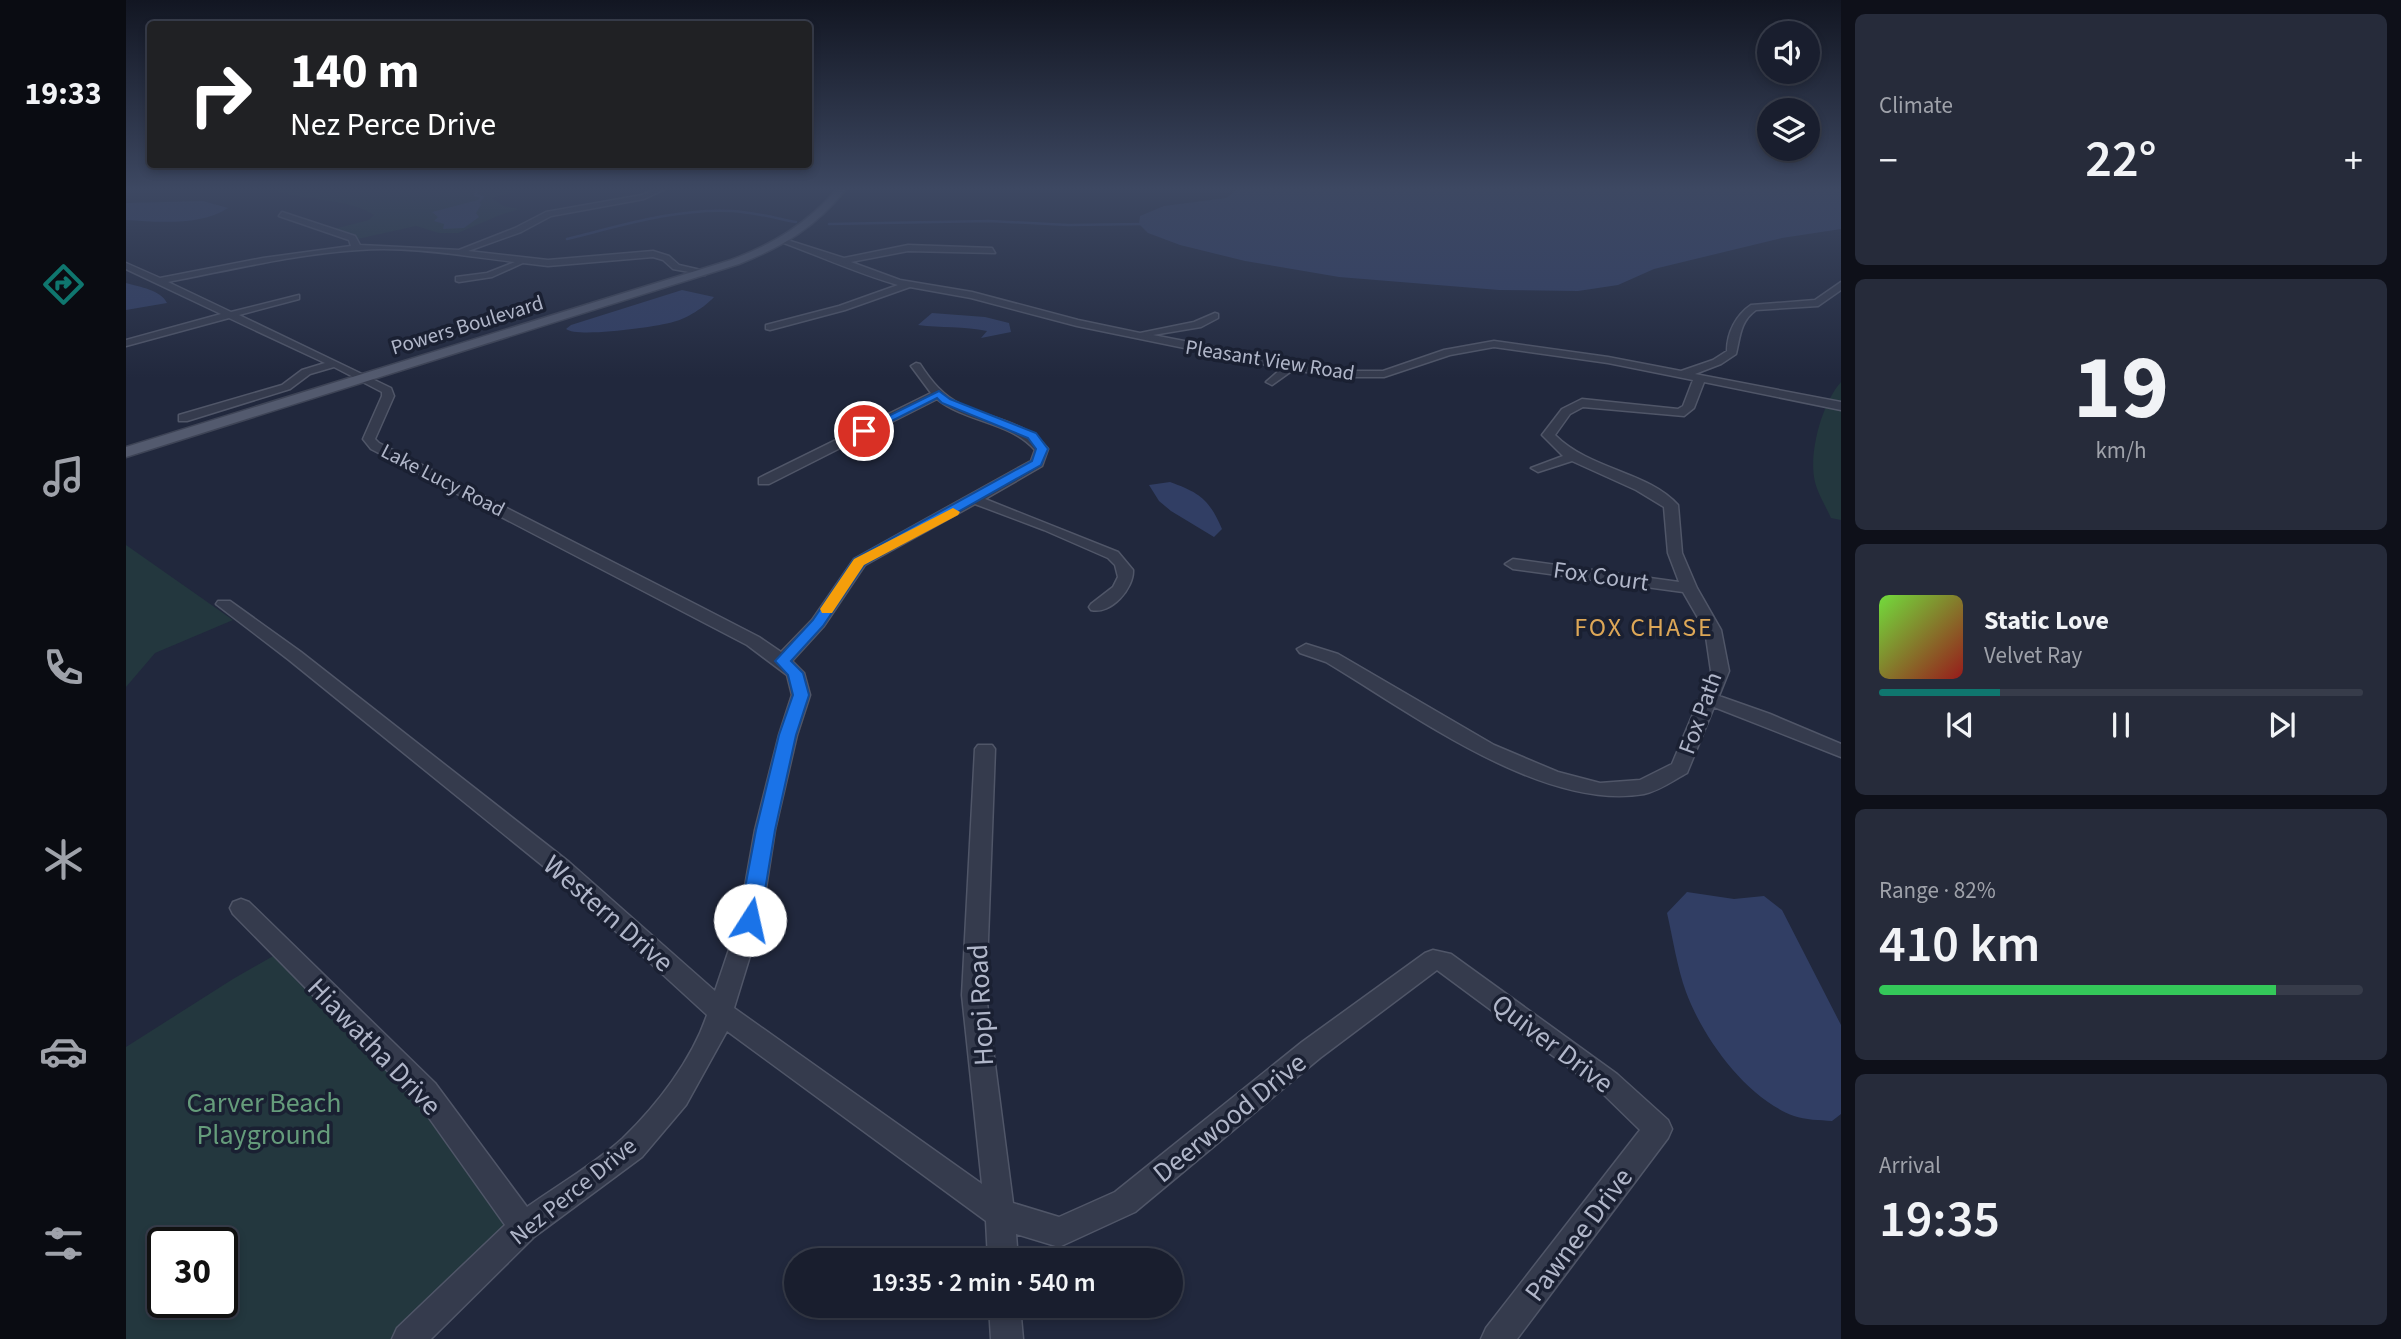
<!DOCTYPE html>
<html lang="en">
<head>
<meta charset="utf-8">
<style>
  :root { --surface:#191e2e; --page:#262b3a; --text:#f1f3f6; --muted:#9fa2aa; --line:#373c4a; --accent:#0f766e }
  body { margin:0; font-family:"Source Sans 3",sans-serif; background:var(--page); color:var(--text); height:100vh; display:flex; flex-direction:column; font-size:26px; white-space:nowrap }
  * { box-sizing:border-box; margin:0 }
  p { font-size:23px; color:var(--muted) }
  .icon { flex:none; width:38px; height:38px; fill:none; stroke:currentColor; stroke-width:2; stroke-linecap:round; stroke-linejoin:round }
  .map { position:relative; flex:1; overflow:hidden }
  .sheet { display:flex; flex-direction:column; gap:14px; padding:14px; background:#0e1019; width:560px }
  .sheet>* { flex:none }
  .banner { position:absolute; left:21px; top:21px; width:665px; height:147px; border-radius:7px; box-shadow:0 4px 10px #0003,0 0 0 2px var(--line); background:#202124; color:#fff; overflow:hidden }
  .controls { position:absolute; left:1631px; top:21px; display:grid; gap:14px }
  .controls a { display:grid; place-items:center; width:63px; height:63px; border-radius:50%; background:var(--surface); box-shadow:0 4px 10px #0003,0 0 0 2px var(--line); font-size:35px }
  .speed { position:absolute; left:21px; top:1227px; display:flex; gap:14px; font-size:35px; font-weight:700; text-align:center }
  .speed>* { display:grid; place-content:center; width:91px; height:91px; border-radius:50%; background:var(--surface); box-shadow:0 4px 10px #0003,0 0 0 2px var(--line); line-height:1 }
  .speed .limit { border:4px solid #111; border-radius:10px; background:#fff; color:#111 }
  .pin { position:absolute; display:grid; place-items:center; width:60px; height:60px; color:#fff; margin:-30px; border:4px solid #fff; border-radius:50%; box-shadow:0 2px 7px #0007 }
  .me { position:absolute; width:77px; margin:-38px; rotate:10deg; stroke-linejoin:round; filter:drop-shadow(0 0 5px #0008) }
  .turn { display:flex; align-items:center; gap:24px; height:147px; padding:0 28px; font-size:32px }
  .turn .icon { width:91px; height:91px; stroke-width:2.5 }
  .turn b { display:block; font-size:49px; line-height:60px }
  .big { font-size:52px; font-weight:600; line-height:1.1 }
  .sheet .tile { flex:1; display:flex; flex-direction:column; justify-content:center; gap:10px; min-width:0; padding:0 24px; border-radius:10px; background:var(--page) }
  .sheet .dial { align-items:center; gap:0 }
  .dial b { font-size:91px; line-height:1 }
  .song { display:flex; align-items:center; gap:21px }
  .cover { width:84px; height:84px; border-radius:10px; background:linear-gradient(135deg,hsl(100 70% 55%),hsl(0 70% 35%)) }
  .played { height:7px; border-radius:4px; background:linear-gradient(90deg,var(--accent) 25%,var(--line) 25%) }
  .keys { display:flex; justify-content:space-around; direction:ltr }
  .heat { display:flex; justify-content:space-between; align-items:center; font-size:38px; direction:ltr }
  .charge { height:10px; border-radius:5px; background:linear-gradient(90deg,#34c759 82%,var(--line) 0) }
  .trip { position:absolute; left:658px; top:1248px; width:399px; height:70px; border-radius:35px; background:var(--surface); box-shadow:0 4px 10px #0003,0 0 0 2px var(--line); font-weight:600; line-height:70px; text-align:center }
  main { display:flex; flex:1; min-height:0 }
  .tab-bar { display:flex; flex-direction:column; width:126px; justify-content:space-around; align-items:center; background:#0a0c12; color:var(--muted) }
  .tab-bar .icon { width:49px; height:49px }
  .tab-bar .selected { color:var(--accent) }
  .tab-bar b { font-size:32px; color:var(--text) }
  .map>svg:first-child { display:block }
  .green { fill:#23373e; fill-rule:evenodd }
  .water { fill:#313e64 }
  .lines { fill:none; stroke-linecap:round; stroke-linejoin:round }
  .stream { stroke:#313e64; stroke-width:2.5 }
  .minor-casing { stroke:#505668; stroke-width:3 }
  .major-casing { stroke:#3e4456; stroke-width:3 }
  .minor { fill:#353b4d; fill-rule:evenodd }
  .major { fill:#535a6e; fill-rule:evenodd }
  .route { fill:#1a73e8; stroke:#114b97; stroke-width:2 }
  .slow { fill:#f59e0b }
  .labels { text-anchor:middle; stroke-width:7; stroke-linejoin:round; paint-order:stroke }
  .far-street-label { font-size:21px; fill:#b0b6c9; stroke:#1a2032 }
  .street-label { font-size:24px; fill:#b0b6c9; stroke:#1a2032 }
  .neighbourhood-label { font-size:26px; letter-spacing:2px; fill:#dda757; stroke:#1a2032 }
  .near-street-label { font-size:28px; fill:#b0b6c9; stroke:#1a2032 }
  .near-park-label { font-size:28px; fill:#659c7b; stroke:#1a2032 }
</style>
</head>
<body>
<main>
<nav class="tab-bar">
<b>19:33</b>
<svg class="icon selected" aria-label="directions" viewBox="0 0 24 24"><path d="M12 3l9 9-9 9-9-9zM9 14v-3h6M13 9l2 2-2 2"/></svg>
<svg class="icon" aria-label="music" viewBox="0 0 24 24"><path d="M9 18V5l10-2v13"/><circle cx="6" cy="18" r="3"/><circle cx="16" cy="16" r="3"/></svg>
<svg class="icon" aria-label="phone" viewBox="0 0 24 24"><path d="M5 4h4l2 5-3 2q2 4 5 5l2-3 5 2v4C11 20 4 13 5 4z"/></svg>
<svg class="icon" aria-label="climate" viewBox="0 0 24 24"><path d="M12 3v18M4 7l16 10M4 17L20 7"/></svg>
<svg class="icon" aria-label="car" viewBox="0 0 24 24"><path d="M5 17H2v-5l4-1 3-4h7l3 4 3 1v5h-3M9 17h6M6 11h13"/><circle cx="7" cy="17" r="2"/><circle cx="17" cy="17" r="2"/></svg>
<svg class="icon" aria-label="filters" viewBox="0 0 24 24"><path d="M4 7h16M4 17h16"/><circle cx="9" cy="7" r="2"/><circle cx="15" cy="17" r="2"/></svg>
</nav>
<div class="map">
<svg width="1715" height="1339" viewBox="0 0 1715 1339">
  <rect width="100%" height="100%" fill="#21283d"/>
  <!-- green -->
  <path class="green" d="M147,190h235l6,2 -22,6 11,8 17,3 -20,6 -42,18h-19l-23,-7 -63,14 -23,-10 39,-10 5,-5c-22,-16 -73,-15 -101,-25z
    M1715,382v138l-10,-2c-5,-11 -13,-24 -16,-36 -7,-28 7,-79 26,-100z
    M0,545l107,75 -78,33 -29,34z
    M156,951l144,141 98,135 -116,112h-282v-292l107,-68zM37,1242h59v60h-59z"/>
  <!-- water -->
  <path class="water" d="M1110,190h605v39l-59,9 -128,31 -36,16 -40,6 -79,-1 -160,-13 -94,-16 -65,-16 -32,-12 -9,-9 1,-8 24,-10 62,-8z
    M352,200l3,5 -5,8 3,4 -15,11 -21,1 1,-5 -10,-3 4,-4 -6,-5z
    M77,201l25,7c-26,18 -71,14 -102,12v-17z
    M0,283c14,4 35,7 41,20l-41,7z
    M556,290l32,7c-9,10 -28,22 -41,25 -17,5 -96,16 -107,7l5,-4z
    M806,313l53,4 24,6 2,9 -30,6 6,-7c-23,-5 -46,-3 -69,-6z
    M1044,482c30,11 39,17 52,47l-8,8 -43,-26 -12,-10 -10,-16z
    M1561,892l47,7 30,-3 18,14 59,115v89l-9,7c-12,-1 -27,-1 -38,-5 -48,-18 -91,-78 -108,-124 -9,-25 -13,-53 -19,-79z"/>
  <g class="lines">
    <!-- stream -->
    <path class="stream" d="M349,205l8,-8 -8,-2 2,-5
      M703,224l160,-3 79,4 76,-1
      M441,239c53,-13 109,-31 165,-28 21,1 43,7 64,11"/>
    <defs>
      <path id="minor" d="M528,190h9l-19,9 -93,17 -30,16 -53,19 80,9 105,-9 16,5 10,9 26,6v4l-32,-6 -10,-9 -10,-3 -105,9 -25,-3 -31,14 -33,5 -3,-1v-4l31,-4 28,-11c-51,-6 -105,-16 -156,-12 -64,4 -128,20 -191,32l63,30 68,-17v4l-60,16 152,73 3,8 -19,43 4,4 318,162 62,32 22,15 31,-32 42,-61 177,-98 4,-11c-26,-29 -68,-27 -98,-51l-168,85h-10v-6l172,-85 -20,-27 5,-3 4,1c11,17 23,32 42,41 30,15 64,16 86,44l-6,17 -57,33 133,53 15,18c1,18 -22,45 -42,40l-2,-3 2,-3 22,-17 5,-10 -3,-12 -7,-7 -64,-28 -69,-26 -110,61 -41,61 -32,35 12,12 6,22 -13,40 -22,95 -14,90 -27,88 248,176 -20,-189 13,-246 3,-4h14l3,4 -9,246 27,208 46,14 56,-25 187,-150 123,-89 8,-3 18,4 166,120 51,46 4,9 -4,9 -151,201h-36l5,-11 154,-198 -41,-40 -162,-120 -117,88 -185,154 -76,35 -43,-13 2,26h-30l-2,-39 -259,-190 -41,74 -44,52 -108,80 -103,102h-39l5,-11 108,-103 -88,-124 -184,-187 -3,-6 3,-6 8,-3 8,3 186,181 92,124c31,-22 69,-44 96,-69 34,-33 69,-78 84,-123l-154,-141 -264,-214 -73,-56 2,-3h12l71,51 268,210 146,129 24,-71 16,-90 24,-95 13,-40 -5,-20 -40,-30 -376,-196 -8,-10 19,-43v-4l-48,-25 -24,7 -20,15 -103,32h-8v-6l103,-30 20,-15 23,-7 -96,-45 -103,28v-6l95,-26 -95,-45v-6l34,15 103,-20 88,-12 -2,-6 -70,-24 3,-4 73,24 5,9 99,5 56,-22 31,-16 96,-17z
        M658,239l60,19 64,-13 84,3 3,5 -87,-2 -57,11 49,18 72,12 106,28 62,13 54,-11 21,-9 3,1v4l-17,9 -48,8 186,36h44l61,-21 50,-9 114,16 73,14 32,-11 14,-9c0,-18 9,-36 24,-46l64,-5 26,-18v8l-23,16 -62,4c-16,11 -16,28 -20,44l-15,10 -26,10 146,28v8l-137,-28 -10,26 -10,8 -101,-9 -13,7 -15,21c35,35 94,37 123,70l4,48 15,35 24,42 8,41 -10,25 51,18 71,30v13l-127,-50 -27,66c-13,7 -28,18 -43,21 -101,18 -234,-82 -318,-132l-26,-9 -3,-4 9,-5 32,10 156,91 64,27 42,11 40,-3 32,-16 39,-93 -6,-41 -22,-38 -170,-23 -8,-5 8,-5 166,23 -11,-29 -4,-46 -28,-17 -64,-29 -34,11 -7,-4 32,-12 -21,-21 20,-26 20,-10 96,10 5,-3 10,-26 -85,-17 -114,-16 -44,8 -66,22h-45l-46,-7 -21,15 -6,-3 16,-14 -205,-42 -106,-28 -61,-11 -65,23 -75,20 -4,-1v-4l73,-19 59,-21c-39,-11 -76,-28 -114,-42z
        M863,1306h31l3,33h-32z"/>
      <path id="major" d="M710,190h9c-29,37 -63,57 -106,74l-613,193v-10l605,-187c42,-16 76,-36 105,-70z"/>
    </defs>
    <!-- minor casing -->
    <use href="#minor" class="minor-casing"/>
    <!-- major casing -->
    <use href="#major" class="major-casing"/>
    <!-- minor -->
    <use href="#minor" class="minor"/>
    <!-- major -->
    <use href="#major" class="major"/>
  </g>
  <!-- sky -->
  <linearGradient id="sky" x2="0" y2="1"><stop stop-color="#121622"/><stop offset="0.5" stop-color="#3d4862"/><stop offset="1" stop-color="#3d4862" stop-opacity="0"/></linearGradient>
  <rect width="1715" height="378" fill="url(#sky)"/>
  <!-- route -->
  <path class="route" d="M813,391l11,8 86,34 12,16 -7,16 -177,100 -41,61 -32,35 12,12 6,22 -13,40 -21,95 -15,90 -3,6 -7,3 -7,-3 -4,-6 17,-90 23,-95 14,-40 -5,-20 -13,-14 38,-41 41,-61 178,-98 4,-12 -8,-11 -86,-35 -5,-5 -69,35 -10,-2z"/>
  <!-- slow -->
  <path class="slow" d="M827,508l7,4 -2,3 -94,50 -32,48h-10l-2,-4 34,-50z"/>
  <g class="labels">
    <!-- far-street labels -->
    <g class="far-street-label">
      <text transform="translate(341 325) rotate(-17)" y="7">Powers Boulevard</text>
      <text transform="translate(1144 360) rotate(9)" y="7">Pleasant View Road</text>
      <text transform="translate(317 480) rotate(27)" y="7">Lake Lucy Road</text>
    </g>
    <!-- street labels -->
    <g class="street-label">
      <text transform="translate(1475 576) rotate(8)" y="8">Fox Court</text>
      <text transform="translate(1574 713) rotate(-70)" y="8">Fox Path</text>
      <text transform="translate(447 1191) rotate(-39)" y="8">Nez Perce Drive</text>
    </g>
    <!-- neighbourhood labels -->
    <g class="neighbourhood-label">
      <text x="1518" y="636">FOX CHASE</text>
    </g>
    <!-- near-street labels -->
    <g class="near-street-label">
      <text transform="translate(483 913) rotate(41)" y="10">Western Drive</text>
      <text transform="translate(854 1005) rotate(-93)" y="10">Hopi Road</text>
      <text transform="translate(1427 1043) rotate(37)" y="10">Quiver Drive</text>
      <text transform="translate(249 1046) rotate(46)" y="10">Hiawatha Drive</text>
      <text transform="translate(1103 1117) rotate(-39)" y="10">Deerwood Drive</text>
      <text transform="translate(1452 1234) rotate(-53)" y="10">Pawnee Drive</text>
    </g>
    <!-- near-park labels -->
    <g class="near-park-label">
      <text x="138" y="1112">Carver Beach<tspan x="138" dy="32">Playground</tspan></text>
    </g>
  </g>
</svg>
<div class="controls">
<a><svg class="icon" aria-label="sound" viewBox="0 0 24 24"><path d="M4 9h4l5-4v14l-5-4H4zM17 9q2 3 0 6"/></svg></a>
<a><svg class="icon" aria-label="layers" viewBox="0 0 24 24"><path d="M12 4l9 5-9 5-9-5zM3 14l9 5 9-5"/></svg></a>
</div>
<div class="speed"><div class="limit">30</div></div>
<div class="pin" style="left:738px;top:431px;background:#d93025"><svg class="icon" aria-label="arrive" viewBox="0 0 24 24"><path d="M6 21V4h12l-3 4 3 4H6"/></svg></div>
<svg class="me" style="left:624px;top:920px" viewBox="-20 -20 40 40"><circle r="19" fill="#fff"/><path d="M0-13L10 11 0 6-10 11z" fill="#1a73e8"/></svg>
<div class="trip">19:35 · 2 min · 540 m</div>
<div class="banner">
<div class="turn"><svg class="icon" aria-label="right" viewBox="0 0 24 24"><path d="M7 20v-9h11M14 6l5 5-5 5"/></svg><div><b>140 m</b>Nez Perce Drive</div></div>
</div>
</div>
<section class="sheet">
<div class="tile"><p>Climate</p>
<div class="heat"><a>−</a><b class="big">22°</b><a>+</a></div>
</div>
<div class="tile dial"><b>19</b><p>km/h</p></div>
<div class="tile">
<div class="song"><i class="cover"></i><div><b>Static Love</b><p>Velvet Ray</p></div></div>
<div class="played"></div>
<div class="keys"><svg class="icon" aria-label="previous" viewBox="0 0 24 24"><path d="M18 5L8 12l10 7zM5 5v14"/></svg><svg class="icon" aria-label="pause" viewBox="0 0 24 24"><path d="M8 5v14M16 5v14"/></svg><svg class="icon" aria-label="next" viewBox="0 0 24 24"><path d="M6 5l10 7-10 7zM19 5v14"/></svg></div>
</div>
<div class="tile"><p>Range · 82%</p><b class="big">410 km</b><div class="charge"></div></div>
<div class="tile"><p>Arrival</p><b class="big">19:35</b></div>
</section>
</main>
</body>
</html>
